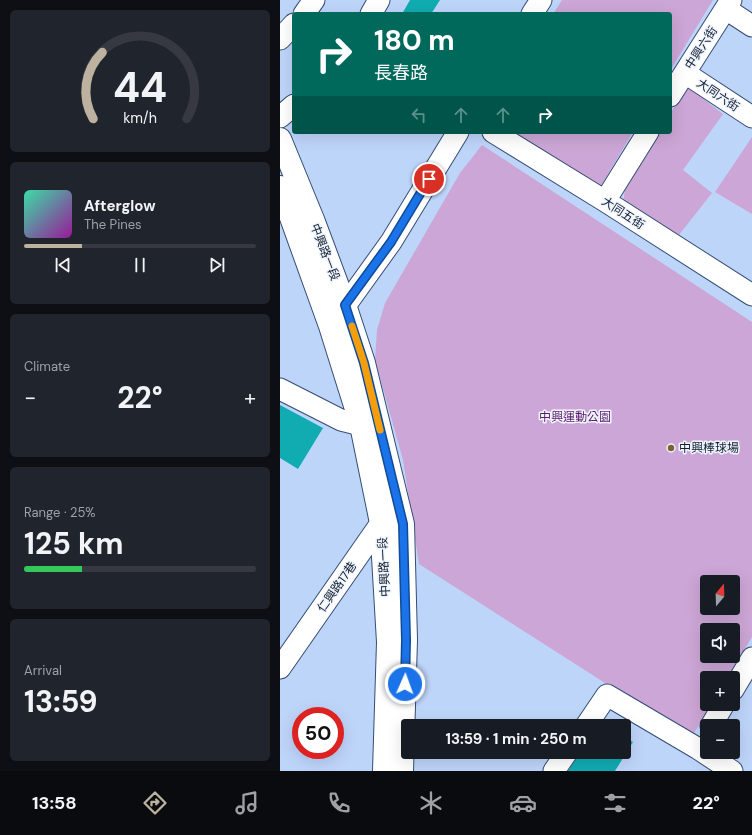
<!DOCTYPE html>
<html lang="en">
<head>
<meta charset="utf-8">
<style>
  :root { --surface:#171b24; --page:#20242c; --text:#f1f3f6; --muted:#9ea1a6; --line:#363941; --accent:#bcb29f }
  body { margin:0; font-family:"DM Sans","Noto Sans TC",sans-serif; background:var(--page); color:var(--text); height:100vh; display:flex; flex-direction:column; font-size:15px; white-space:nowrap }
  * { box-sizing:border-box; margin:0 }
  p { font-size:13px; color:var(--muted) }
  .icon { flex:none; width:22px; height:22px; fill:none; stroke:currentColor; stroke-width:2; stroke-linecap:round; stroke-linejoin:round }
  .map { position:relative; flex:1; overflow:hidden }
  .panel { display:flex; flex-direction:column; gap:10px; padding:10px; background:#0d0f14; width:280px }
  .panel>* { flex:none }
  .guide { position:absolute; left:12px; top:12px; width:380px; height:122px; border-radius:4px; box-shadow:0 4px 16px #0002; background:#00695c; color:#fff; overflow:hidden }
  .needle { width:26px; rotate:19deg }
  .buttons { position:absolute; left:420px; top:575px; display:grid; gap:8px }
  .buttons a { display:grid; place-items:center; width:40px; height:40px; border-radius:4px; background:var(--surface); box-shadow:0 4px 16px #0002; font-size:20px }
  .speed { position:absolute; left:12px; top:707px; display:flex; gap:8px; font-size:20px; font-weight:700; text-align:center }
  .speed>* { display:grid; place-content:center; width:52px; height:52px; border-radius:50%; background:var(--surface); box-shadow:0 4px 16px #0002; line-height:1 }
  .speed .limit { border:6px solid #d22; background:#fff; color:#111 }
  .pin { position:absolute; display:grid; place-items:center; width:34px; height:34px; color:#fff; margin:-17px; border:2px solid #fff; border-radius:50%; box-shadow:0 1px 4px #0007 }
  .me { position:absolute; width:44px; margin:-22px; rotate:2deg; stroke-linejoin:round; filter:drop-shadow(0 0 3px #0008) }
  .turn { display:flex; align-items:center; gap:14px; height:84px; padding:0 16px; font-size:18px }
  .turn .icon { width:52px; height:52px; stroke-width:2.5 }
  .turn b { display:block; font-size:28px; line-height:34px }
  .lanes { display:flex; align-items:center; height:38px; padding:0 16px; background:#0003; justify-content:center; gap:20px; direction:ltr }
  .lanes .off { opacity:.35 }
  .big { font-size:30px; font-weight:700; line-height:1.1 }
  .panel .tile { flex:1; display:flex; flex-direction:column; justify-content:center; gap:6px; min-width:0; padding:0 14px; border-radius:6px; background:var(--page) }
  .panel .dial { align-items:center; gap:0 }
  .dial svg { height:104px; overflow:visible; fill:none; stroke:var(--line); stroke-width:7; stroke-linecap:round; text-anchor:middle }
  .dial text { fill:var(--text); stroke:none }
  .song { display:flex; align-items:center; gap:12px }
  .cover { width:48px; height:48px; border-radius:6px; background:linear-gradient(135deg,hsl(160 70% 55%),hsl(300 70% 35%)) }
  .played { height:4px; border-radius:2px; background:linear-gradient(90deg,var(--accent) 25%,var(--line) 25%) }
  .keys { display:flex; justify-content:space-around; direction:ltr }
  .heat { display:flex; justify-content:space-between; align-items:center; font-size:22px; direction:ltr }
  .charge { height:6px; border-radius:3px; background:linear-gradient(90deg,#34c759 25%,var(--line) 0) }
  .trip { position:absolute; left:121px; top:719px; width:230px; height:40px; border-radius:4px; background:var(--surface); box-shadow:0 4px 16px #0002; font-weight:700; line-height:40px; text-align:center }
  .tab-bar { display:flex; height:64px; justify-content:space-around; align-items:center; background:#090b0e; color:var(--muted) }
  .tab-bar .icon { width:28px; height:28px }
  .tab-bar .selected { color:var(--accent) }
  .tab-bar b { font-size:18px; color:var(--text) }
  main { display:flex; flex:1; min-height:0 }
  .map>svg:first-child { display:block }
  .green { fill:#cca6d6; fill-rule:evenodd }
  .building { fill:#10acb2 }
  .lines { fill:none; stroke-linecap:round; stroke-linejoin:round }
  .minor-casing { stroke:#354d74; stroke-width:23 }
  .major-casing { stroke:#354d74; stroke-width:24 }
  .minor { stroke:#fff; stroke-width:21 }
  .major { stroke:#fff; stroke-width:22 }
  .route-casing { stroke:#114b97; stroke-width:10 }
  .route { stroke:#1a73e8; stroke-width:7 }
  .slow { stroke:#f59e0b; stroke-width:7 }
  .poi-dot { fill:#7c6234; stroke:#eff5fe; stroke-width:1.5 }
  .labels { text-anchor:middle; stroke-width:3; stroke-linejoin:round; paint-order:stroke }
  .street-label { font-size:12px; fill:#141f2f; stroke:#eff5fe }
  .park-label { font-size:12px; fill:#5e1b6d; stroke:#eff5fe }
  .poi-label { font-size:12px; fill:#141f2f; stroke:#eff5fe; text-anchor:start }
</style>
</head>
<body>
<main>
<section class="panel">
<div class="tile dial"><svg viewBox="0 0 100 80">
<path d="M14 69A42 42 0 1 1 86 69"/>
<path d="M14 69A42 42 0 0 1 21 18" stroke="#bcb29f"/>
<text x="50" y="56" font-size="32" font-weight="700">44</text>
<text x="50" y="72" font-size="11">km/h</text>
</svg></div>
<div class="tile">
<div class="song"><i class="cover"></i><div><b>Afterglow</b><p>The Pines</p></div></div>
<div class="played"></div>
<div class="keys"><svg class="icon" aria-label="previous" viewBox="0 0 24 24"><path d="M18 5L8 12l10 7zM5 5v14"/></svg><svg class="icon" aria-label="pause" viewBox="0 0 24 24"><path d="M8 5v14M16 5v14"/></svg><svg class="icon" aria-label="next" viewBox="0 0 24 24"><path d="M6 5l10 7-10 7zM19 5v14"/></svg></div>
</div>
<div class="tile"><p>Climate</p>
<div class="heat"><a>−</a><b class="big">22°</b><a>+</a></div>
</div>
<div class="tile"><p>Range · 25%</p><b class="big">125 km</b><div class="charge"></div></div>
<div class="tile"><p>Arrival</p><b class="big">13:59</b></div>
</section>
<div class="map">
<svg width="472" height="771" viewBox="0 0 472 771">
  <rect width="100%" height="100%" fill="#bed5fa"/>
  <!-- green -->
  <path class="green" d="M282,0h151l-43,71v-57h-117z
    M407,86l36,28 -40,56 29,23 -37,47 -52,-34 2,-18 34,-56h11v-18z
    M229,132h124l-34,57z
    M472,137v77l-37,-22z
    M202,145l270,177v315l-25,41h-20v26h5l-21,34 -272,-174 -16,-104 -28,-100 2,-30 8,-27 75,-130zM427,582h26v26h-26zM427,630h26v26h-26z"/>
  <!-- building -->
  <path class="building" d="M130,0h30l-9,14h-29z
    M0,405l43,23 -25,41 -18,-11z
    M344,737l9,5 -18,29h-47l12,-19h44z"/>
  <g class="lines">
    <defs>
      <path id="minor" d="M446,9l26,17
        M24,14l10,-14
        M91,14l8,-14
        M252,14l9,-14
        M0,39l14,-15
        M405,73l67,44
        M390,96l61,-96
        M0,117l14,-12
        M213,132l112,69 147,94
        M325,201l43,-69
        M57,317l54,-75 67,-110
        M0,389l61,31 20,5
        M0,668l101,-145h11
        M453,690l19,-32
        M306,726l21,-31 90,53 35,23
        M431,726l13,-22
        M274,771l13,-19"/>
      <path id="major" d="M0,139l34,83 31,83 19,58 39,161 3,116 -4,131
        M0,187l50,139 31,99 20,98 7,119 -4,129"/>
    </defs>
    <!-- minor casing -->
    <use href="#minor" class="minor-casing"/>
    <!-- major casing -->
    <use href="#major" class="major-casing"/>
    <!-- minor -->
    <use href="#minor" class="minor"/>
    <!-- major -->
    <use href="#major" class="major"/>
  </g>
  <g class="lines">
    <defs>
      <path id="route" d="M125,684l1,-44 -3,-116 -39,-161 -19,-58 46,-63 38,-63"/>
    </defs>
    <!-- route casing -->
    <use href="#route" class="route-casing"/>
    <!-- route -->
    <use href="#route" class="route"/>
    <!-- slow -->
    <path class="slow" d="M72,326l12,37 16,67"/>
  </g>
  <!-- markers -->
  <circle class="poi-dot" cx="391" cy="448" r="4"/>
  <g class="labels">
    <!-- street labels -->
    <g class="street-label">
      <text transform="translate(421 48) rotate(-57)" y="4">中興六街</text>
      <text transform="translate(438 95) rotate(34)" y="4">大同六街</text>
      <text transform="translate(343 213) rotate(33)" y="4">大同五街</text>
      <text transform="translate(45 252) rotate(69)" y="4">中興路一段</text>
      <text transform="translate(104 567) rotate(-93)" y="4">中興路一段</text>
      <text transform="translate(57 587) rotate(-55)" y="4">仁興路17巷</text>
    </g>
    <!-- park labels -->
    <g class="park-label">
      <text x="295" y="421">中興運動公園</text>
    </g>
    <!-- poi labels -->
    <g class="poi-label">
      <text x="399" y="452">中興棒球場</text>
    </g>
  </g>
</svg>
<div class="buttons">
<a><svg class="needle" viewBox="-14 -14 28 28"><path d="M0-13l5 13h-10z" fill="#e53935"/><path d="M0 13l5-13h-10z" fill="#9ea1a6"/></svg></a>
<a><svg class="icon" aria-label="sound" viewBox="0 0 24 24"><path d="M4 9h4l5-4v14l-5-4H4zM17 9q2 3 0 6"/></svg></a>
<a>+</a>
<a>−</a>
</div>
<div class="speed"><div class="limit">50</div></div>
<div class="pin" style="left:149px;top:179px;background:#d93025"><svg class="icon" aria-label="arrive" viewBox="0 0 24 24"><path d="M6 21V4h12l-3 4 3 4H6"/></svg></div>
<svg class="me" style="left:125px;top:684px" viewBox="-20 -20 40 40"><circle r="17" fill="#1a73e8" stroke="#fff" stroke-width="3"/><path d="M0-11L8 9 0 5-8 9z" fill="#fff"/></svg>
<div class="trip">13:59 · 1 min · 250 m</div>
<div class="guide">
<div class="turn"><svg class="icon" aria-label="right" viewBox="0 0 24 24"><path d="M7 20v-9h11M14 6l5 5-5 5"/></svg><div><b>180 m</b>長春路</div></div>
<div class="lanes"><svg class="icon off" aria-label="left" viewBox="0 0 24 24"><path d="M17 20v-9H6M10 6l-5 5 5 5"/></svg><svg class="icon off" aria-label="ahead" viewBox="0 0 24 24"><path d="M12 20V5M6 11l6-6 6 6"/></svg><svg class="icon off" aria-label="ahead" viewBox="0 0 24 24"><path d="M12 20V5M6 11l6-6 6 6"/></svg><svg class="icon" aria-label="right" viewBox="0 0 24 24"><path d="M7 20v-9h11M14 6l5 5-5 5"/></svg></div>
</div>
</div>
</main>
<nav class="tab-bar">
<b>13:58</b>
<svg class="icon selected" aria-label="directions" viewBox="0 0 24 24"><path d="M12 3l9 9-9 9-9-9zM9 14v-3h6M13 9l2 2-2 2"/></svg>
<svg class="icon" aria-label="music" viewBox="0 0 24 24"><path d="M9 18V5l10-2v13"/><circle cx="6" cy="18" r="3"/><circle cx="16" cy="16" r="3"/></svg>
<svg class="icon" aria-label="phone" viewBox="0 0 24 24"><path d="M5 4h4l2 5-3 2q2 4 5 5l2-3 5 2v4C11 20 4 13 5 4z"/></svg>
<svg class="icon" aria-label="climate" viewBox="0 0 24 24"><path d="M12 3v18M4 7l16 10M4 17L20 7"/></svg>
<svg class="icon" aria-label="car" viewBox="0 0 24 24"><path d="M5 17H2v-5l4-1 3-4h7l3 4 3 1v5h-3M9 17h6M6 11h13"/><circle cx="7" cy="17" r="2"/><circle cx="17" cy="17" r="2"/></svg>
<svg class="icon" aria-label="filters" viewBox="0 0 24 24"><path d="M4 7h16M4 17h16"/><circle cx="9" cy="7" r="2"/><circle cx="15" cy="17" r="2"/></svg>
<b>22°</b>
</nav>
</body>
</html>
